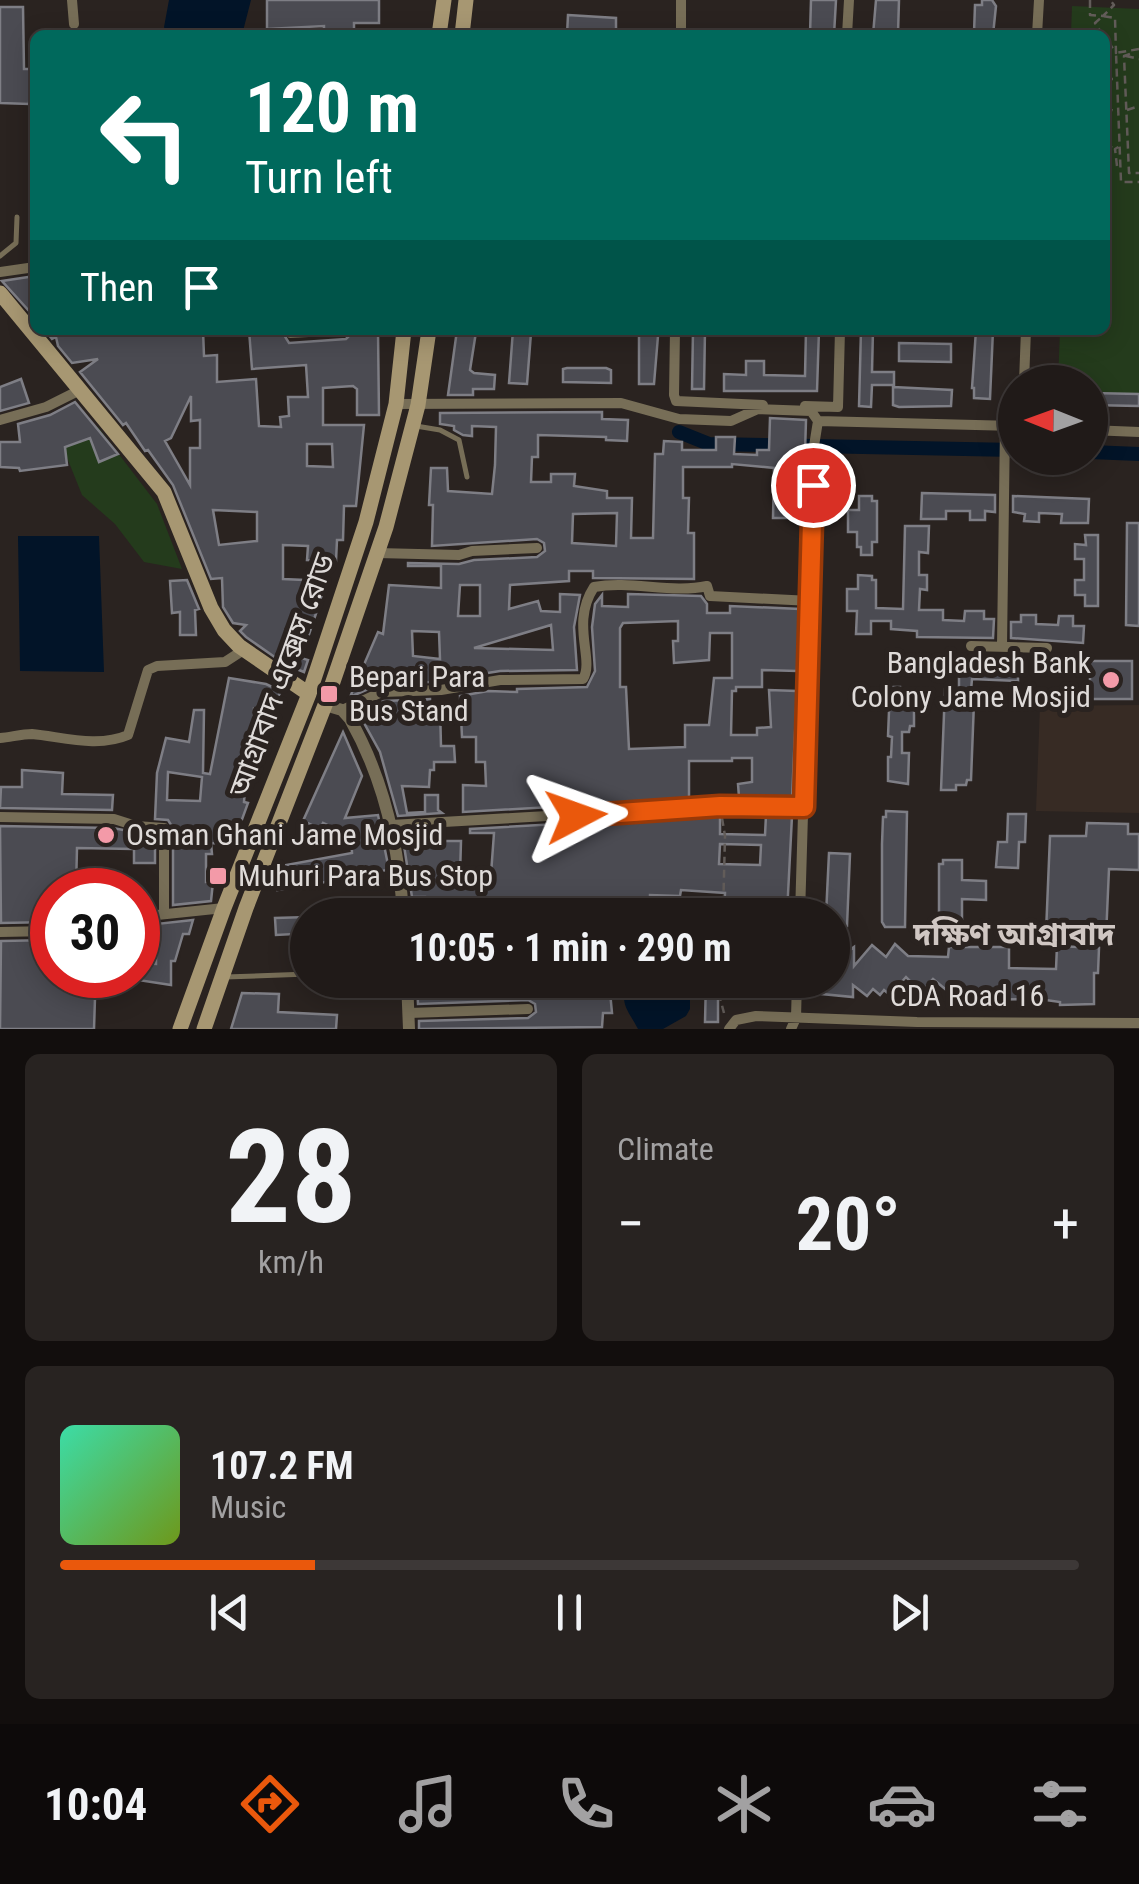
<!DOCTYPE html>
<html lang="en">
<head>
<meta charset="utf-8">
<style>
  :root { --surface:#201a18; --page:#282321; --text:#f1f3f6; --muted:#a2a1a2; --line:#3d3837; --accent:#ea580c }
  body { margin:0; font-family:"Roboto Condensed","Noto Sans Bengali",sans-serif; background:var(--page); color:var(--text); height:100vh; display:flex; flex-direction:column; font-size:38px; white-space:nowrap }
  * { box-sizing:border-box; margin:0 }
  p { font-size:32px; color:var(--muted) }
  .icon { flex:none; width:55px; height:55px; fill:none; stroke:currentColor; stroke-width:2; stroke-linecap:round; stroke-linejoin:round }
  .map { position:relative; height:1029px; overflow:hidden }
  .drawer { display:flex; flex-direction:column; gap:25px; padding:25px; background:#120e0d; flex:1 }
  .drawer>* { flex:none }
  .guide { position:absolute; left:30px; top:30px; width:1080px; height:305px; border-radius:15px; box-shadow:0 5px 25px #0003,0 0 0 2px var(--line); background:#00695c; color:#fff; overflow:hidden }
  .needle { width:65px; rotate:271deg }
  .tools { position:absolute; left:998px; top:365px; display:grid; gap:20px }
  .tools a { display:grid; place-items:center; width:110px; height:110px; border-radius:50%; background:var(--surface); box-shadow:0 5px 25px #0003,0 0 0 2px var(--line); font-size:50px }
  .speed { position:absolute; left:30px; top:868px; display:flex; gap:20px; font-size:50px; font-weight:700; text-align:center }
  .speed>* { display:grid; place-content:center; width:130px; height:130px; border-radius:50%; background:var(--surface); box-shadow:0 5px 25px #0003,0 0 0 2px var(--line); line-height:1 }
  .speed .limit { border:15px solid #d22; background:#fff; color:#111 }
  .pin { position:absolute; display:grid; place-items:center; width:85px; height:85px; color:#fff; margin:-42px; border:5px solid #fff; border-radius:50%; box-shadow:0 2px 10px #0007 }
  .me { position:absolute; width:110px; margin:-55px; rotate:86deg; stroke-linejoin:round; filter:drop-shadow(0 0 8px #0008) }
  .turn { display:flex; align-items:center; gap:35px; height:210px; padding:0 50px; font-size:45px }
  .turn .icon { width:130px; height:130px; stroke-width:2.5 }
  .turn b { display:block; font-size:70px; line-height:85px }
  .then { display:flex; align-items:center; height:95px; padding:0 50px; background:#0003; gap:20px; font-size:38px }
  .big { font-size:75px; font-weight:700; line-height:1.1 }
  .drawer .tile { flex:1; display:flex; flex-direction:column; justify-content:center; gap:15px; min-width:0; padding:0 35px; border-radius:15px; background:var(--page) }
  .drawer .dial { align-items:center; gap:0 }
  .dial b { font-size:130px; line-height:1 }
  .song { display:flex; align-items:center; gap:30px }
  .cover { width:120px; height:120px; border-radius:15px; background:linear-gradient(135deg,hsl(160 70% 55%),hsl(80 70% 35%)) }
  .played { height:10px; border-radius:5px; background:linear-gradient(90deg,var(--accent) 25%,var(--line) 25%) }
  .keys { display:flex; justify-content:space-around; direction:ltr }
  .heat { display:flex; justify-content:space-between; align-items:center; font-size:55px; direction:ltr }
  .drawer .tiles { flex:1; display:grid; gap:25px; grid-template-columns:1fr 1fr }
  .tile:last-child { grid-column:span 2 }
  .trip { position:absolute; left:290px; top:898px; width:560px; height:100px; border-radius:50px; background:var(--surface); box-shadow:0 5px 25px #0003,0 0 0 2px var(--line); font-weight:700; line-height:100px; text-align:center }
  .tabs { display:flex; height:160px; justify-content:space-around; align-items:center; background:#0d0a0a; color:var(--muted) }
  .tabs .icon { width:70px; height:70px }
  .tabs .selected { color:var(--accent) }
  .tabs b { font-size:45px; color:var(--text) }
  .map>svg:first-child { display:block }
  .built { fill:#372b24 }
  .green { fill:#243b1c }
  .water { fill:#021428 }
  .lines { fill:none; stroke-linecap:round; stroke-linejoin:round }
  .canal { stroke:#021428; stroke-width:14 }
  .building { fill:#4b4b52; stroke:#7e7e85; stroke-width:2.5; fill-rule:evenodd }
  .path { stroke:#625c59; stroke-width:2.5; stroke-dasharray:8 5; stroke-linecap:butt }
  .service { stroke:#776e57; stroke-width:5 }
  .minor { stroke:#776e57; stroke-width:10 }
  .tertiary { stroke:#776e57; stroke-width:12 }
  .secondary { stroke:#a79772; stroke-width:15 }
  .route-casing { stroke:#983908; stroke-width:25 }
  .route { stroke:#ea580c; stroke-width:18 }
  .poi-dot { fill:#f39aa8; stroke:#2a2320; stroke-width:4 }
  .labels { text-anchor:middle; stroke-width:10; stroke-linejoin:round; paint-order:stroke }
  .poi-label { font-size:30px; fill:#dfdbd9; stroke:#2a2320; text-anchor:start }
  .street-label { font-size:30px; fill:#dfdbd9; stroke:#2a2320 }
  .neighbourhood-label { font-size:32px; font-weight:bold; fill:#d0c7c3; stroke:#2a2320 }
</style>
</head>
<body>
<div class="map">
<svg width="1139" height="1029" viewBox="0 0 1139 1029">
  <rect width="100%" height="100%" fill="#2a2320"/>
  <!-- built -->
  <path class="built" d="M1139,705v108l-103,-2 4,-105z"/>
  <!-- green -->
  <path class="green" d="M1072,6l67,3v398l-49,-3v-22h-32l2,-52h45v-295h-38l4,-2z
    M98,427l59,77 25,65 -38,-7 -29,-38 -33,-29 -20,-50z"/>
  <!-- water -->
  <path class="water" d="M169,0h82l-9,35h-75l-3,-8z
    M18,536h81l5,136 -84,-1z
    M634,980h44l7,7 5,12v10l-4,7 -23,13h-25c-9,-18 -24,-30 -4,-49z"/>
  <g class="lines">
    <!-- canal -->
    <path class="canal" d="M679,432l30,12 306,6
      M1090,452l49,2"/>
  </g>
  <!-- building -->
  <path class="building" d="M267,0h112v23h-25v12h-30v-9l-57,3z
    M811,0h25l-2,35h-24z
    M876,0h23l-1,34 -25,1z
    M982,0h10l4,6 -3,29 -19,-2 1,-28h7z
    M0,7h23l1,62h7l-2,35 -29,-1z
    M568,15l48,3v17h-49z
    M35,276v9l-5,4 5,21 -5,2 -28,-31z
    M45,330h158l1,26 13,-1v27l39,-3 3,47 22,1 -1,-10 9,-1 -1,-19h20l-2,-32 -54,4 -3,-39h32l8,13 57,-4 9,-9h23l1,85h-22v-26l-4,-3 -30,2v37h41l-8,81h-12l-1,34h-6l-1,21 -29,-1 1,-14 -25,-1v34l44,2 -26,77 7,2 -4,12 -18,-7 -40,-28 -6,-6 6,-6 -13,-2 -10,-16 -1,-29 -11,1 -38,-94 -25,-35 -3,1 -19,-28 -3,2 -43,-53 18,-13 -26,4 -14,-17 -2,-9 -4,2zM191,396v25l9,-1v28h-10v37l-25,-44 6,-3zM307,444h25l1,23 -26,-1zM213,510l44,2v29l-38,4z
    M457,330l19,2 -6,38 4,3 21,2 -1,14h-21v6h-25z
    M513,330l18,3 -4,51 -18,-1z
    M639,330h17l2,6 -4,48h-15z
    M693,330h12l-1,59h-12z
    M806,330h13l-2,61h-93v-17l22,1v-14h18v14l41,1z
    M861,330h12l-1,42h22v13h-22l-1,22 -12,-1z
    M976,330h17l-3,69 -16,-1v-10h-2z
    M899,343l52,1v18l-52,-1z
    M606,368l5,2v13l-48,-1v-13l4,-1z
    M21,379l8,24 -29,8v-24z
    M893,387l59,3 -1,16 -52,1 -6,-2z
    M1091,393l48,1v12l-49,-1z
    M75,402l43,52 -19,8 -9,-24 -25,9 2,18 -47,6 -1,-3 -19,-1v-25h20l-2,-18 32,-9z
    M602,412v7l26,1 -1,21 -21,-1v-3l-68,-2v22h-6l-1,25h20v-8h24l-1,12 33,5v7h25l-1,40h22l2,-84h8l1,-13 18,1v8h34v-13h19l-1,17 23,1v-5h12l1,-32 36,2 -3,98h-30l1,-50 -42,-4v3h-49v31h6l-1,35h6v46l-101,-1v-7h-24v10l-59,4 -1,24 29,-8 3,10 19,1v-18l20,1 -6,32 3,43 -77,1 -69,11 -49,1 -32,14 28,-65 5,2 6,-49 52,3v-22h-33v-3l51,1 15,-4 63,-3 8,-6 -1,-8 -7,-4 -105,7 1,-41h-4l2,-37h16l1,23 44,3 3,-29 1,-38 -24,-1v10l-9,-1 -9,-5v-4l-14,-2v-11zM617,513l-1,33 -44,-3 1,-29zM460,585h20v31h-22zM551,625l2,25 -79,-2zM412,631l27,1 1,27 -27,-3z
    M922,493l73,2v17l-10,-1v9h-15v-9h-24v8h-25z
    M859,496h13v5h5v41h-5v13h-11v-8h-4v-15h-9v-22h11z
    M1013,496l76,3 -1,24h-27l1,-9 -23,-1v9l-15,-1 1,-7 -12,-2z
    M1127,523h12v103l-13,-1z
    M905,526h24l-1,27 -9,-1v23h8v15l-7,-1 -1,21h24v10l21,1 1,-10h19v8h10l-1,19 -76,-1v-6l-26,-2v-8h-20v13h-15l1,-23h-10v-22h11v-14l14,1v4h4v28l27,1z
    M1085,535h13v71h-13v-11h-10v-15h9v-21h-9v-15l11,1z
    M187,580l12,29 -4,1 1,25h-16v-23l-8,1 -2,-32z
    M628,594l73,2 6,8v9h23v-7l70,3 -3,62 -35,-1v17h-26v4h-4l-1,44h26v-7l14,-1 -2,-37 28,1 -5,107 -53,-1 -1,-13 14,-2v-24h-20v3h-43v38l-226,13v-27l23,1 -1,-24h-9v-25h-14l-2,-41 28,-5 29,1v-3l70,-2 8,-16 -3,-44 3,-23 7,-9v11l26,1zM678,621v20h-5l1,22 35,-3 1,-27h22v45h-18l-5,47h-24v22l-56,2 -3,-62h-6v-59l3,-5z
    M1021,615h15v9l22,1 1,-9h14v10h11l-1,17 -72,-5v-16h10z
    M959,658l59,1v22l-46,-2 -2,23h4l-3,78h-4l-1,5h-10v5h-15l4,-101h14z
    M1090,661h42v38h-42z
    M229,678l37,6 15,7 -13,25 -14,-7 -1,26h11l-11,29h-6l-3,38 4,1 -8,22 -11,-4 -3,23 -15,-1 1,11h-6v28h7l-2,19 -38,4v-77l-5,-8 -13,-1 2,-46 9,-35 23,4 5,-32h10l-1,63 7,1zM168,772l34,5 -2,24 -33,-1z
    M890,687h10v7l14,4v28h-4l-1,6h-7v21h7l-1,31 -20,-3v-24h3l1,-20 -4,-1z
    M430,699v6l10,1 1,40h13l1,16h-21v8h-4l-1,17 -27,-1 5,27 18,-1v-17h13v15l4,3 -44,3 -18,-64 -22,-40 26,-11z
    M343,732l19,44 -17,42 33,-3 11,55 -47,5 1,4 -65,11 8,-25 66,-12 -1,-17 -28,-13 -3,6 -17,-8z
    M22,770l41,3 -1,21 51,1 -1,15 -112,-2 1,-21h21z
    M886,811l21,1 -2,115h-20l-3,-5v-78l1,-27h3z
    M1008,814h18l-1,28h-6l-1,26 -22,-1 2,-25h9z
    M720,815v19l45,1 1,-20 26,1 -5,98 -63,1 1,-22 -44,-3 -1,6 -30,-1v5l-21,-1 -1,16 -67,-4v4h-136v-18h-13l-10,-64 40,-2 -1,10h20l-1,34 31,-1 3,-41h-24v-4zM720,844l41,1 -1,20 -41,-1z
    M1087,823l41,1v10h11v36l-30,-1 -3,68h-10v-9l-30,-2v7h-20l4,-97h36z
    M0,826l113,2 42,8v27h-21v-14l-57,-1 -1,41 -24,-1v34l-51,1z
    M829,853l21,1 -3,72h-15v-11h-6z
    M943,860h19v20l24,1v19l-24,-1v29h-20l-3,-4v-60h4z
    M308,917v45h-14v-28l-18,1 -1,-17z
    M193,920l-4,14h-6l-8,27h-4v24l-33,-5v-17l18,1v-40z
    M52,940v36l36,-1 1,23h6l-1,31h-94l1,-88z
    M895,944l13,12 40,1 1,-10h60v21l47,1 1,-23 42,2 -1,25h-4v31l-34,1v-3l-21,-3 -74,1 -4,-7h-11l-17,-14 -12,13 -15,-15 -16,18 -6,-5 -4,5 -7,-6 -6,7 -14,-11v12l-31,-3v-14h10v-27l8,4 14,-10v19l18,-21 14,12z
    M351,980h36l1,15 -37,1z
    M472,980l137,1 3,32h-9l-1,14 -183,2v-8l109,-3 8,-6 -1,-8 -7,-4 -110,4 -1,-21z
    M706,980h73l-1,16h-60v26h-13z
    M242,993l37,1 -1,18 59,3 -1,14h-105z"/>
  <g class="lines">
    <!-- path -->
    <path class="path" d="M1090,0v15l13,1 11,-11 -4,-5
      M1103,35l-8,-12 8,-7 12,2 1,35 -11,-16
      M1139,49l-23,4 5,129h18
      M1130,54l-6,2 5,117h10
      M1126,56l13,3
      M1105,79h11
      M1105,108l13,4
      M1127,110l12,-4
      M1105,144l8,4
      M1117,166l-2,-17 5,-3
      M722,818l3,18 -2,79
      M721,980l-1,18 4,15"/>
    <!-- service -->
    <path class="service" d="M0,256l16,-13 1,-26
      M416,426l24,4 19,10 8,37
      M225,977l83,-3"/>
    <!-- minor -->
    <path class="minor" d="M72,0l2,24
      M681,35v-35
      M847,35l2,-35
      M1037,35l2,-35
      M0,272l35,-5
      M290,330v3l56,-3
      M675,330l-1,65 2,6 87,4
      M1024,382l2,-52
      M396,404l225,-1 58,16 52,2 27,-12 53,2 7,10
      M805,406l33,1 2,-77
      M0,420l46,-13 32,-16
      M1090,430l49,2
      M377,553l82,2 13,-4 65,-3
      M971,646l76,2
      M1002,646l3,-220
      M342,710l40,-18 59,-2 59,-10 83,-1c12,-20 -13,-55 11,-92 37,-7 77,7 113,-1l3,10 101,5
      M0,738c11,-1 22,-4 32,-4 31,3 66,14 96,1l20,-65 9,-4 68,-4 20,-13
      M0,817l114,2 22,7 28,2v86
      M391,825l329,-19 84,1
      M800,915l14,-469 4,-25 197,5
      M138,917l86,-9
      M0,932l52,-1
      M409,1013l119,-4
      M729,1029l7,-9 20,-4 161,6 222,1
      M791,1029l5,-11 1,-38"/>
    <!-- tertiary -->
    <path class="tertiary" d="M325,705l17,5 8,9c34,60 49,127 53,196
      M407,980l2,49"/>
    <!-- secondary -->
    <path class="secondary" d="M439,35l5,-35
      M462,35l4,-35
      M0,293l164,199 47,116 13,22 15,16 70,48
      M180,1029l44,-121 85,-214 57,-172 30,-118 8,-74
      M204,1029l42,-121 79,-203 61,-178 32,-122 11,-75"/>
  </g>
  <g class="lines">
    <defs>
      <path id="route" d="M576,816l144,-10 84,1 9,-322"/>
    </defs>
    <!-- route casing -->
    <use href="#route" class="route-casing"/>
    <!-- route -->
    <use href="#route" class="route"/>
  </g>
  <!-- markers -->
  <g class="poi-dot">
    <circle cx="1111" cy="680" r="10"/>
    <rect x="319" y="684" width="20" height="20" rx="5"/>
    <circle cx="106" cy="835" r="10"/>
    <rect x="208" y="866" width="20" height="20" rx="5"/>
  </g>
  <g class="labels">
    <!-- poi labels -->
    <g class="poi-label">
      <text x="1091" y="673" text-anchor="end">Bangladesh Bank<tspan x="1091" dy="34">Colony Jame Mosjid</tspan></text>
      <text x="349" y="687">Bepari Para<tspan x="349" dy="34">Bus Stand</tspan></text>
      <text x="126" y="845">Osman Ghani Jame Mosjid</text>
      <text x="238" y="886">Muhuri Para Bus Stop</text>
    </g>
    <!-- street labels -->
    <g class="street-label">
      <text transform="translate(282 675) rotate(-70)" y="10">আগ্রাবাদ এক্সেস রোড</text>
      <text x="967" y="1006">CDA Road 16</text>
    </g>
    <!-- neighbourhood labels -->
    <g class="neighbourhood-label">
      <text x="1014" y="945">দক্ষিণ আগ্রাবাদ</text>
    </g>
  </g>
</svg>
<div class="tools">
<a><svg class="needle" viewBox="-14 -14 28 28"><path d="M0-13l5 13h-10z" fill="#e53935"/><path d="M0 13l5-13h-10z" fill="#a2a1a2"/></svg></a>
</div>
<div class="speed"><div class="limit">30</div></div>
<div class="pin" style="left:813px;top:485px;background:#d93025"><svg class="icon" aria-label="arrive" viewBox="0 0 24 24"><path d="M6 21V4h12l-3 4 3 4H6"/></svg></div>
<svg class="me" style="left:576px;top:816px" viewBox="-20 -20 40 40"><path d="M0-17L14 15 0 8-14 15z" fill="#ea580c" stroke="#fff" stroke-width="4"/></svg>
<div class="trip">10:05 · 1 min · 290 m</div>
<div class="guide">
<div class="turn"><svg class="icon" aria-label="left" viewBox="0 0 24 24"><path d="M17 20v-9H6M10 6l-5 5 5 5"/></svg><div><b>120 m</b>Turn left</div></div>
<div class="then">Then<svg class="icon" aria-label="arrive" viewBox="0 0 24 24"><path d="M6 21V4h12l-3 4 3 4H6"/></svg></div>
</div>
</div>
<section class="drawer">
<div class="tiles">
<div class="tile dial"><b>28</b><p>km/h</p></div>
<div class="tile"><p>Climate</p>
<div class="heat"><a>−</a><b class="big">20°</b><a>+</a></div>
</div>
<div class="tile">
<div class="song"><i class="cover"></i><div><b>107.2 FM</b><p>Music</p></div></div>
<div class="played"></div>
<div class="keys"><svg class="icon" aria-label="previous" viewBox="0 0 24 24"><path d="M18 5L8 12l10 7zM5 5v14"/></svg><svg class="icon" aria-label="pause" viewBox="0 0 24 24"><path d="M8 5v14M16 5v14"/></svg><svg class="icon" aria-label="next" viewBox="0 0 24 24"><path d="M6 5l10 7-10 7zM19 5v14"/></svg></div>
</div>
</div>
</section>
<nav class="tabs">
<b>10:04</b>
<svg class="icon selected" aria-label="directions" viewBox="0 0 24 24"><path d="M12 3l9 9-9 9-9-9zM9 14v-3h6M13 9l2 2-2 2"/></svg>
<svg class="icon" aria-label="music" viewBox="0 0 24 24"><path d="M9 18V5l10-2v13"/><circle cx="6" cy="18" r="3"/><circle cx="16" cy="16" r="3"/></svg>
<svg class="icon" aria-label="phone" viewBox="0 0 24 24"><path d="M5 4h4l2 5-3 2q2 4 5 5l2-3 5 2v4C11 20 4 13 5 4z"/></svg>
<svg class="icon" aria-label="climate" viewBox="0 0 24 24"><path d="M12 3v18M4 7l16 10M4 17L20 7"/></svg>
<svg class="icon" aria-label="car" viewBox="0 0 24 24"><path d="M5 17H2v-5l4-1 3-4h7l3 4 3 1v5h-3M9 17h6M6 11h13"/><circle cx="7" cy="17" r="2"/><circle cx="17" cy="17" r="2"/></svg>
<svg class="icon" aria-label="filters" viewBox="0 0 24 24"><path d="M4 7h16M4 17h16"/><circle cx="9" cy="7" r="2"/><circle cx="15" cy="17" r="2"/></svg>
</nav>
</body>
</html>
